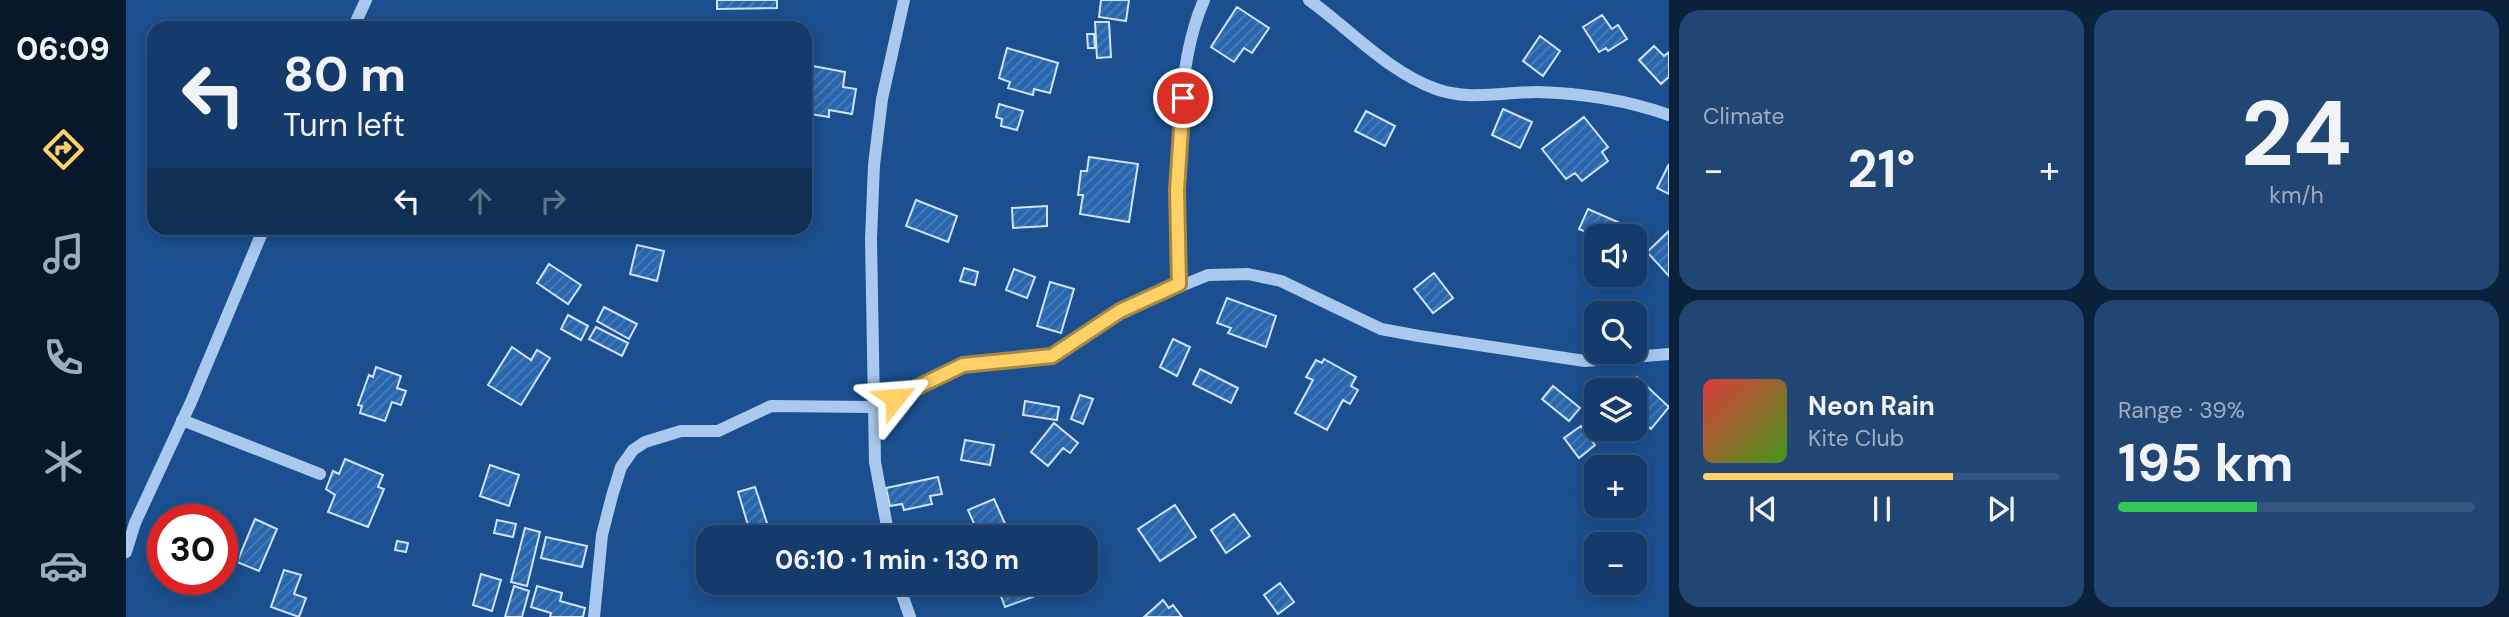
<!DOCTYPE html>
<html lang="en">
<head>
<meta charset="utf-8">
<style>
  :root { --surface:#143b6b; --page:#214673; --text:#f1f3f6; --muted:#9dadc1; --line:#33557e; --accent:#ffd166 }
  body { margin:0; font-family:"DM Sans",sans-serif; background:var(--page); color:var(--text); height:100vh; display:flex; flex-direction:column; font-size:26px; white-space:nowrap }
  * { box-sizing:border-box; margin:0 }
  p { font-size:23px; color:var(--muted) }
  .icon { flex:none; width:38px; height:38px; fill:none; stroke:currentColor; stroke-width:2; stroke-linecap:round; stroke-linejoin:round }
  .map { position:relative; flex:1; overflow:hidden }
  .details { display:flex; flex-direction:column; gap:10px; padding:10px; background:#0b203b; width:840px }
  .details>* { flex:none }
  .top-card { position:absolute; left:21px; top:21px; width:665px; height:214px; border-radius:21px; box-shadow:0 4px 18px #0003,0 0 0 2px var(--line); background:#143b6b; color:var(--text); overflow:hidden }
  .fabs { position:absolute; left:1458px; top:224px; display:grid; gap:14px }
  .fabs a { display:grid; place-items:center; width:63px; height:63px; border-radius:14px; background:var(--surface); box-shadow:0 4px 18px #0003,0 0 0 2px var(--line); font-size:35px }
  .speed { position:absolute; left:21px; top:504px; display:flex; gap:14px; font-size:35px; font-weight:700; text-align:center }
  .speed>* { display:grid; place-content:center; width:91px; height:91px; border-radius:50%; background:var(--surface); box-shadow:0 4px 18px #0003,0 0 0 2px var(--line); line-height:1 }
  .speed .limit { border:10px solid #d22; background:#fff; color:#111 }
  .pin { position:absolute; display:grid; place-items:center; width:60px; height:60px; color:#fff; margin:-30px; border:4px solid #fff; border-radius:50%; box-shadow:0 2px 7px #0007 }
  .me { position:absolute; width:77px; margin:-38px; rotate:62deg; stroke-linejoin:round; filter:drop-shadow(0 0 5px #0008) }
  .turn { display:flex; align-items:center; gap:24px; height:147px; padding:0 21px; font-size:32px }
  .turn .icon { width:91px; height:91px; stroke-width:2.5 }
  .turn b { display:block; font-size:49px; line-height:60px }
  .lanes { display:flex; align-items:center; height:66px; padding:0 21px; background:#0003; justify-content:center; gap:35px; direction:ltr }
  .lanes .off { opacity:.35 }
  .big { font-size:52px; font-weight:700; line-height:1.1 }
  .details .tile { flex:1; display:flex; flex-direction:column; justify-content:center; gap:10px; min-width:0; padding:0 24px; border-radius:21px; background:var(--page) }
  .details .dial { align-items:center; gap:0 }
  .dial b { font-size:91px; line-height:1 }
  .song { display:flex; align-items:center; gap:21px }
  .cover { width:84px; height:84px; border-radius:10px; background:linear-gradient(135deg,hsl(0 70% 55%),hsl(100 70% 35%)) }
  .played { height:7px; border-radius:4px; background:linear-gradient(90deg,var(--accent) 70%,var(--line) 70%) }
  .keys { display:flex; justify-content:space-around; direction:ltr }
  .heat { display:flex; justify-content:space-between; align-items:center; font-size:38px; direction:ltr }
  .charge { height:10px; border-radius:5px; background:linear-gradient(90deg,#34c759 39%,var(--line) 0) }
  .details .tiles { flex:1; display:grid; gap:10px; grid-template-columns:repeat(2,1fr) }
  .trip { position:absolute; left:570px; top:525px; width:402px; height:70px; border-radius:21px; background:var(--surface); box-shadow:0 4px 18px #0003,0 0 0 2px var(--line); font-weight:700; line-height:70px; text-align:center }
  main { display:flex; flex:1; min-height:0 }
  .tab-bar { display:flex; flex-direction:column; width:126px; justify-content:space-around; align-items:center; background:#08182b; color:var(--muted) }
  .tab-bar .icon { width:49px; height:49px }
  .tab-bar .selected { color:var(--accent) }
  .tab-bar b { font-size:32px; color:var(--text) }
  .map>svg:first-child { display:block }
  .building { fill:url(#building-hatch); stroke:#cfe3fa; stroke-width:2 }
  .lines { fill:none; stroke-linecap:round; stroke-linejoin:round }
  .minor { stroke:#a9c9ee; stroke-width:12 }
  .route-casing { stroke:#a68842; stroke-width:18 }
  .route { stroke:#ffd166; stroke-width:12 }
</style>
</head>
<body>
<main>
<nav class="tab-bar">
<b>06:09</b>
<svg class="icon selected" aria-label="directions" viewBox="0 0 24 24"><path d="M12 3l9 9-9 9-9-9zM9 14v-3h6M13 9l2 2-2 2"/></svg>
<svg class="icon" aria-label="music" viewBox="0 0 24 24"><path d="M9 18V5l10-2v13"/><circle cx="6" cy="18" r="3"/><circle cx="16" cy="16" r="3"/></svg>
<svg class="icon" aria-label="phone" viewBox="0 0 24 24"><path d="M5 4h4l2 5-3 2q2 4 5 5l2-3 5 2v4C11 20 4 13 5 4z"/></svg>
<svg class="icon" aria-label="climate" viewBox="0 0 24 24"><path d="M12 3v18M4 7l16 10M4 17L20 7"/></svg>
<svg class="icon" aria-label="car" viewBox="0 0 24 24"><path d="M5 17H2v-5l4-1 3-4h7l3 4 3 1v5h-3M9 17h6M6 11h13"/><circle cx="7" cy="17" r="2"/><circle cx="17" cy="17" r="2"/></svg>
</nav>
<div class="map">
<svg width="1543" height="617" viewBox="0 0 1543 617">
  <defs>
    <pattern id="building-hatch" width="6" height="6" patternUnits="userSpaceOnUse" patternTransform="scale(1.75)"><rect width="6" height="6" fill="#2a66ad"/><path d="M-1 1l2-2M0 6l6-6M5 7l2-2" fill="none" stroke="#4a7db9"/></pattern>
  </defs>
  <rect width="100%" height="100%" fill="#1b4f8f"/>
  <!-- building -->
  <path class="building" d="M591,0h60v8l-60,1z
    M975,0h28l-3,21 -27,-4z
    M1111,7l32,21 -17,25 -8,-5 -10,14 -23,-15z
    M1476,15l10,14 6,-4 9,14 -19,12 -2,-3 -7,4 -16,-25z
    M969,22h14l2,35 -14,1z
    M961,34h7l1,14h-7z
    M1414,36l20,15 -17,25 -20,-15z
    M1528,46l10,10 5,-4v25l-8,7 -22,-24z
    M881,48l51,15 -8,30 -16,-4 -1,6 -25,-7 2,-6 -11,-4z
    M687,66l32,6 -2,15 13,2 -4,25 -23,-4v7l-19,-3 1,-7 -6,-1v-31l7,1z
    M873,104l24,7 -6,19 -16,-4 1,-7 -6,-2z
    M1377,109l29,13 -12,26 -28,-13z
    M1240,111l29,15 -10,20 -30,-15z
    M1458,117l24,30 -6,5 6,9 -26,20 -7,-8 -9,6 -24,-30z
    M963,157l49,7 -9,58 -49,-8 3,-19h-5l3,-24h6z
    M1543,164v30l-12,-6z
    M790,200l41,16 -9,26 -42,-16z
    M921,206v20l-34,2 -1,-20z
    M1462,209l32,14 -5,13 -19,1 -17,-8z
    M1543,231v45l-22,-24z
    M511,245l27,6 -7,30 -27,-7z
    M423,264l32,21 -13,19 -31,-21z
    M838,268l14,4 -3,13 -15,-4z
    M888,269l21,8 -8,21 -21,-8z
    M1308,273l19,25 -20,15 -19,-24z
    M924,282l24,7 -13,44 -24,-7z
    M1101,298l49,18 -10,31 -38,-14 3,-5 -14,-5z
    M1491,305l6,8h-18z
    M478,307l33,17 -8,15 -32,-18z
    M442,315l20,11 -7,14 -20,-11z
    M470,327l32,16 -6,13 -33,-17z
    M1047,339l17,8 -13,29 -17,-9z
    M386,347l19,13 6,-10 13,8 -29,47 -33,-20z
    M1198,359l32,18 -5,9 7,4 -8,14 -7,-4 -16,30 -32,-17 18,-33 -7,-3 10,-17 6,3z
    M250,367l25,9 -4,12 9,3 -5,14 -9,-3 -7,19 -25,-8 2,-7 -4,-1 11,-30 4,2z
    M1074,369l38,19 -7,15 -38,-19z
    M1511,377l32,30 -18,22 -17,-15v-24h-9z
    M1427,386l27,22 -11,13 -27,-22z
    M954,395l13,4 -10,25 -12,-5z
    M899,401l34,6 -2,13 -34,-5z
    M928,423l24,20 -8,10 -7,-5 -15,18 -17,-14z
    M1455,426l14,19 -16,13 -15,-20z
    M839,440l29,5 -4,20 -29,-5z
    M219,459l38,16 -5,12 6,2 -16,38 -40,-15 7,-17 -9,-6 7,-18 6,3z
    M364,465l29,10 -10,31 -29,-10z
    M812,477l4,17 -12,2 2,8 -28,6 -2,-6 -12,2 -4,-18z
    M629,487l14,42 -18,6 -13,-43z
    M868,499l17,38h-31l-12,-27z
    M1049,505l21,32 -36,24 -22,-32z
    M1108,514l16,22 -24,17 -15,-23z
    M129,519l22,10 -18,42 -22,-9z
    M371,520l19,4 -3,13 -19,-4z
    M399,528l15,4 -13,54 -16,-4z
    M420,537l41,9 -5,21 -41,-9z
    M271,541l11,2 -2,9 -11,-2z
    M158,570l17,5 -7,19 12,4 -7,19 -28,-10z
    M355,574l20,6 -9,31 -19,-6z
    M870,583h37l5,12 -33,12z
    M1154,583l14,19 -16,12 -14,-19z
    M388,586l15,5 -7,26h-17z
    M411,586l25,7 -2,8 25,7 -2,9h-33l1,-4 -20,-6z
    M1037,600l6,8 4,-3 9,12h-38z"/>
  <g class="lines">
    <!-- minor -->
    <path class="minor" d="M1183,0c41,29 79,72 127,89 32,12 69,3 101,3 46,1 89,8 132,23
      M227,28l13,-28
      M1053,284c-2,-81 -8,-210 25,-284
      M56,420l138,54
      M763,537l-14,-75 -4,-223 3,-74 8,-66 22,-99
      M0,552l9,-29 56,-121 73,-174
      M772,583l12,34
      M468,617l8,-82 10,-39 9,-29 12,-17 12,-8 36,-11h37l53,-25 101,1 91,-42 89,-9 68,-45 88,-36 40,-1 33,7 100,48 38,7 166,25 84,-7"/>
  </g>
  <g class="lines">
    <defs>
      <path id="route" d="M769,398l68,-33 89,-9 68,-45 59,-27 -2,-94 6,-92"/>
    </defs>
    <!-- route casing -->
    <use href="#route" class="route-casing"/>
    <!-- route -->
    <use href="#route" class="route"/>
  </g>
</svg>
<div class="fabs">
<a><svg class="icon" aria-label="sound" viewBox="0 0 24 24"><path d="M4 9h4l5-4v14l-5-4H4zM17 9q2 3 0 6"/></svg></a>
<a><svg class="icon" aria-label="search" viewBox="0 0 24 24"><circle cx="10" cy="10" r="6"/><path d="M15 15l6 6"/></svg></a>
<a><svg class="icon" aria-label="layers" viewBox="0 0 24 24"><path d="M12 4l9 5-9 5-9-5zM3 14l9 5 9-5"/></svg></a>
<a>+</a>
<a>−</a>
</div>
<div class="speed"><div class="limit">30</div></div>
<div class="pin" style="left:1057px;top:98px;background:#d93025"><svg class="icon" aria-label="arrive" viewBox="0 0 24 24"><path d="M6 21V4h12l-3 4 3 4H6"/></svg></div>
<svg class="me" style="left:769px;top:398px" viewBox="-20 -20 40 40"><path d="M0-17L14 15 0 8-14 15z" fill="#ffd166" stroke="#fff" stroke-width="4"/></svg>
<div class="trip">06:10 · 1 min · 130 m</div>
<div class="top-card">
<div class="turn"><svg class="icon" aria-label="left" viewBox="0 0 24 24"><path d="M17 20v-9H6M10 6l-5 5 5 5"/></svg><div><b>80 m</b>Turn left</div></div>
<div class="lanes"><svg class="icon" aria-label="left" viewBox="0 0 24 24"><path d="M17 20v-9H6M10 6l-5 5 5 5"/></svg><svg class="icon off" aria-label="ahead" viewBox="0 0 24 24"><path d="M12 20V5M6 11l6-6 6 6"/></svg><svg class="icon off" aria-label="right" viewBox="0 0 24 24"><path d="M7 20v-9h11M14 6l5 5-5 5"/></svg></div>
</div>
</div>
<section class="details">
<div class="tiles">
<div class="tile"><p>Climate</p>
<div class="heat"><a>−</a><b class="big">21°</b><a>+</a></div>
</div>
<div class="tile dial"><b>24</b><p>km/h</p></div>
<div class="tile">
<div class="song"><i class="cover"></i><div><b>Neon Rain</b><p>Kite Club</p></div></div>
<div class="played"></div>
<div class="keys"><svg class="icon" aria-label="previous" viewBox="0 0 24 24"><path d="M18 5L8 12l10 7zM5 5v14"/></svg><svg class="icon" aria-label="pause" viewBox="0 0 24 24"><path d="M8 5v14M16 5v14"/></svg><svg class="icon" aria-label="next" viewBox="0 0 24 24"><path d="M6 5l10 7-10 7zM19 5v14"/></svg></div>
</div>
<div class="tile"><p>Range · 39%</p><b class="big">195 km</b><div class="charge"></div></div>
</div>
</section>
</main>
</body>
</html>
